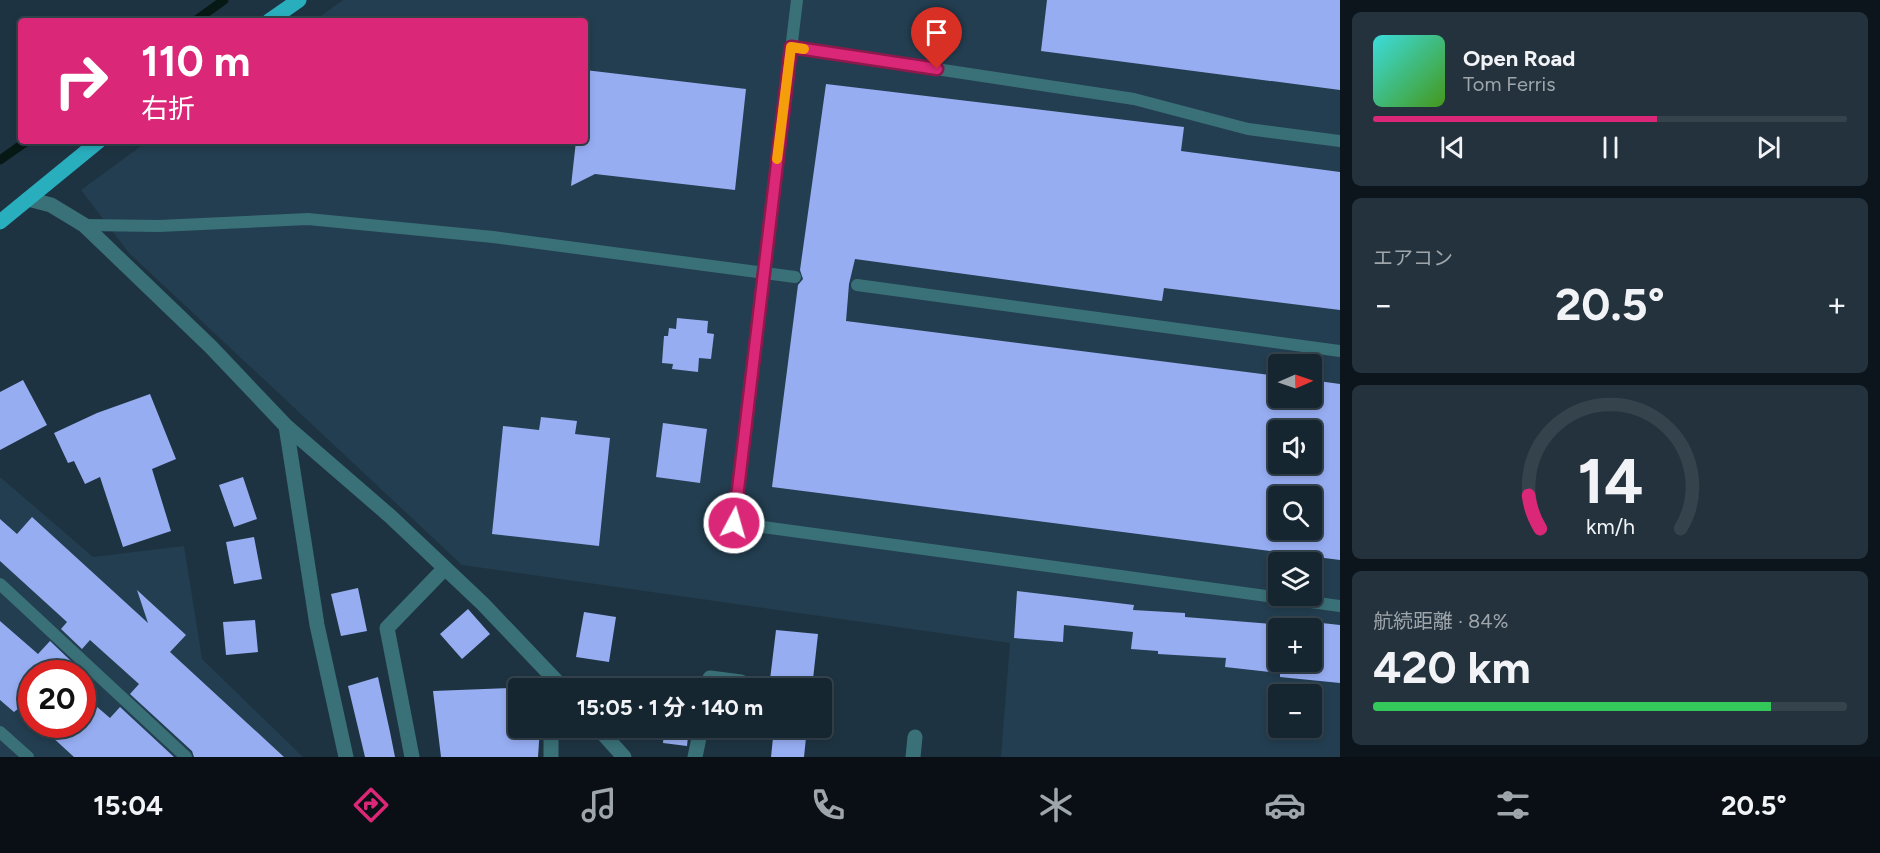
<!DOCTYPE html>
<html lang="ja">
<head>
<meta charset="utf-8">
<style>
  :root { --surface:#162631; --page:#23323d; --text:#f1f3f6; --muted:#9ea5ab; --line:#35434d; --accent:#db2777 }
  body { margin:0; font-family:Figtree,"Noto Sans JP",sans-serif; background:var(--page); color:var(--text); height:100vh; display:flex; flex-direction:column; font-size:22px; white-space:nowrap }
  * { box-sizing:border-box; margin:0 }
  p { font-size:20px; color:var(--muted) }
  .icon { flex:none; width:33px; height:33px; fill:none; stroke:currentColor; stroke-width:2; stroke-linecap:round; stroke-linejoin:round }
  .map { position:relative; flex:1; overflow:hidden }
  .drawer { display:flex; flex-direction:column; gap:12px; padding:12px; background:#0c151b; width:540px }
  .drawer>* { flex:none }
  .top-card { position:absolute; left:18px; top:18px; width:570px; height:126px; border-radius:6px; box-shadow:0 3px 9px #0003,0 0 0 2px var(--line); background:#db2777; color:#fff; overflow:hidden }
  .needle { width:39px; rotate:88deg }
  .tools { position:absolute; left:1268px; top:354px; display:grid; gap:12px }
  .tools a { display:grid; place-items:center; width:54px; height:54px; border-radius:6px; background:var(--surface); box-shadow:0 3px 9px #0003,0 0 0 2px var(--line); font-size:30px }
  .speed { position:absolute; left:18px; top:660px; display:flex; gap:12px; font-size:30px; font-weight:700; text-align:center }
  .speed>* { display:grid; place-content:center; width:78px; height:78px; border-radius:50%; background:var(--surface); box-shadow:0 3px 9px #0003,0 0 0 2px var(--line); line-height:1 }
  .speed .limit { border:9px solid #d22; background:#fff; color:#111 }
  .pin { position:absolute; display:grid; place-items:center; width:51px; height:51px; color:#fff; margin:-62px -26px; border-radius:50% 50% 50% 0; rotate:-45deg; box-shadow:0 0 6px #0007 }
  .pin .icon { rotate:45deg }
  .me { position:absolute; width:66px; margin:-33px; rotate:6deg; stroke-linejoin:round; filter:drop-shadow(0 0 4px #0008) }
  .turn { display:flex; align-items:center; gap:21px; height:126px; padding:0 24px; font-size:27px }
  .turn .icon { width:78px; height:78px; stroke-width:2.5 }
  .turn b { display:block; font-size:42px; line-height:51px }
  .big { font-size:45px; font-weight:700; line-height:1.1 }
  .drawer .tile { flex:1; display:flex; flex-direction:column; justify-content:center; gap:9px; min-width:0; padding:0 21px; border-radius:9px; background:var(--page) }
  .drawer .dial { align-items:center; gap:0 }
  .dial svg { height:156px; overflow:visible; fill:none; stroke:var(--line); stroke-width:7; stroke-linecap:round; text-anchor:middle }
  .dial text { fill:var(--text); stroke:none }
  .song { display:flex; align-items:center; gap:18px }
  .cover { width:72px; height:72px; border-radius:9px; background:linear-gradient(135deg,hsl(180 70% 55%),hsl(100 70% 35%)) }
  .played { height:6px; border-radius:3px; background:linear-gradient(90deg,var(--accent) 60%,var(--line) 60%) }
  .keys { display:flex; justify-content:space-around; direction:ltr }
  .heat { display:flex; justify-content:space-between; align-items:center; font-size:33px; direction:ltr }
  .charge { height:9px; border-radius:4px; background:linear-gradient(90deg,#34c759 84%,var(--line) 0) }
  .trip { position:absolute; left:508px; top:678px; width:324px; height:60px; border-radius:6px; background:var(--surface); box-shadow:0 3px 9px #0003,0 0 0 2px var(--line); font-weight:700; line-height:60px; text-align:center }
  .menu { display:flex; height:96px; justify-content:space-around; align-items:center; background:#090f14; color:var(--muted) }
  .menu .icon { width:42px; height:42px }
  .menu .current { color:var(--accent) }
  .menu b { font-size:27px; color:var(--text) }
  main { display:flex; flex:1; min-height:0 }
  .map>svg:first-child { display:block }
  .built { fill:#233e50; fill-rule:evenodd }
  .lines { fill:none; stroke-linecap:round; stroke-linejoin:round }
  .stream { stroke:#071915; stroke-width:9 }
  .building { fill:#96adf2; fill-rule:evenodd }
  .lane { stroke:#3a7077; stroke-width:12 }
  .street { stroke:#3a7077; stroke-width:15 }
  .primary { stroke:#29aebe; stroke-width:15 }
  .route-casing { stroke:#8e194d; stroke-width:15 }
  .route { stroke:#db2777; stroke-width:10 }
  .slow { stroke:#f59e0b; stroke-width:10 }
</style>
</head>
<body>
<main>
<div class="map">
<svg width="1340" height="757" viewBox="0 0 1340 757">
  <rect width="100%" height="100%" fill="#1e3341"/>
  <!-- built -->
  <path class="built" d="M343,0h997v757h-339l9,-114 -548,-78 -333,-312 -48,-63 67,-49h437v-120h-271zM1278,364h33v34h-33zM1278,430h33v34h-33zM1278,496h33v34h-33zM1278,562h33v34h-33zM1278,628h33v34h-33zM1278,694h33v34h-33z
    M0,477l93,80 91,-11 18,113 101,98h-303zM32,674h50v50h-50z"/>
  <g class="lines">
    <!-- stream -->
    <path class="stream" d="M195,21l29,-21
      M0,160l27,-19"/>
  </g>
  <!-- building -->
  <path class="building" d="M1047,0h293v90l-299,-39z
    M585,70l161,19 -11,101 -140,-16 -24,12 5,-45h9z
    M826,84l358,43 -3,24 159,21v138l-176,-22 -2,13 -307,-42 -6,25 -3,37 432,55v22h33v-18l29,4v176l-568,-73 26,-202 5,-6 -3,-9zM1278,430h33v34h-33zM1278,496h33v34h-33z
    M677,318l31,3 -1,12 7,1 -3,25 -12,-1 -1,14 -26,-3 1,-5 -11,-1 2,-27h4l1,-8 7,1z
    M23,380l24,45 -47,25v-58z
    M150,394l26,65 -24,10 19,62 -48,16 -23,-70 -15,7 -11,-23 -6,2 -14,-30 43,-20z
    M541,417l36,4 -2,13 35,4 -11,108 -107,-12 11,-108 36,4z
    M663,423l44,6 -7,54 -44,-6z
    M243,477l14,42 -23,8 -15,-42z
    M32,517l116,106 -11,-33 49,45 -16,17 114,105h-90l-2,-6 -62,-57 9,-10 -49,-44 -8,9 -21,-20 6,-7 -67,-61v-42l17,15z
    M254,537l8,42 -28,5 -8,-42z
    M358,588l9,43 -26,5 -10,-42z
    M1017,591l117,14 -1,5 52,3v4l100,8v-6l55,6v58l-60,-6v-4l-55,-6 1,-9 -68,-4v-3l-27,-2 2,-17 -69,-7 -1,17 -49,-4zM1278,628h33v34h-33z
    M468,609l22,25 -28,25 -22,-25z
    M584,612l32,5 -7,45 -33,-5z
    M255,620l3,32 -32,3 -3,-33z
    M0,621l38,33 12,-13 21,20 -11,13h-28v45l-13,-11 -5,4 -14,-12z
    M776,630l42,4 -6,54h-43z
    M378,677l12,55 5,25h-30l-17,-71z
    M538,687l-19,1v40h21l-2,29h-97l-8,-66z
    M82,694l28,24 10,-11 54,50h-100l-36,-33h44z
    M658,728h31l-2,18 -24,-3 1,-11 -6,-1z
    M774,728h33l-3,29h-33z"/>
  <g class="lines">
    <!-- lane -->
    <path class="lane" d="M797,0l-63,523 606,83
      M791,47l343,52 114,30 92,12
      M84,225l75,1 149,-7 185,18 302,40
      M857,285l483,66
      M0,584l186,173
      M0,732l28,25"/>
    <!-- street -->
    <path class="street" d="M28,199l23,6 33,20 127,122 75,79 104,90 93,88 80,84
      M286,426l31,199 29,132
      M708,688l2,-10 31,4
      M598,728l26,29
      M412,757l-25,-129 58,-60
      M551,757v-29
      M695,757l6,-29
      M913,757l2,-20"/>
    <!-- primary -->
    <path class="primary" d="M269,21l30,-21
      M0,222l99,-81"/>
  </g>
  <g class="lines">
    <defs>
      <path id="route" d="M734,523l57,-476 146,22"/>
    </defs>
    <!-- route casing -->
    <use href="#route" class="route-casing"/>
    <!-- route -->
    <use href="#route" class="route"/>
    <!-- slow -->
    <path class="slow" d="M777,159l14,-112 13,2"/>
  </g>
</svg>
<div class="tools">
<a><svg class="needle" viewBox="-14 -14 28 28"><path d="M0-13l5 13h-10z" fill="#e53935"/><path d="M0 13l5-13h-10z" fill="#9ea5ab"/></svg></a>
<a><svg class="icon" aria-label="sound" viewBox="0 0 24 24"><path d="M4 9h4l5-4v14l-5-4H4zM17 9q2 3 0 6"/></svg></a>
<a><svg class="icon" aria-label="search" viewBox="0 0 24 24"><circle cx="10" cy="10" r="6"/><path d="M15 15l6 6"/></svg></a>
<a><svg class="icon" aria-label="layers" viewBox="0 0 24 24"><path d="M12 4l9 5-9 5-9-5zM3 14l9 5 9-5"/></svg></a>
<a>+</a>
<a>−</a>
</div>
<div class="speed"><div class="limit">20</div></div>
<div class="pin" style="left:937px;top:69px;background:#d93025"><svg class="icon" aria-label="arrive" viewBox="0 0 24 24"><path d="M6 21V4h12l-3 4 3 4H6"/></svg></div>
<svg class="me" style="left:734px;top:523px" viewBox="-20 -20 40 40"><circle r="17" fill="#db2777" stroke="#fff" stroke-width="3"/><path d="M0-11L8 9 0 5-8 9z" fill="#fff"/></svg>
<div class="trip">15:05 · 1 分 · 140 m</div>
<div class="top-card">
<div class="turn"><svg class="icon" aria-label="right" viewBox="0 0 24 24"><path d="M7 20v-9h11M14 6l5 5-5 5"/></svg><div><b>110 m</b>右折</div></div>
</div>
</div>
<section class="drawer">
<div class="tile">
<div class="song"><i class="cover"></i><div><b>Open Road</b><p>Tom Ferris</p></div></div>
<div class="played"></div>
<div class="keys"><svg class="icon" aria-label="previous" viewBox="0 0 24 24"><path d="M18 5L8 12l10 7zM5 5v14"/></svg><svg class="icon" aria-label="pause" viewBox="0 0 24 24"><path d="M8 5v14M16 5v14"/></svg><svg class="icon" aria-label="next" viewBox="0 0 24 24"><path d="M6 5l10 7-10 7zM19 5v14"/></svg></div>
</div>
<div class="tile"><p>エアコン</p>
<div class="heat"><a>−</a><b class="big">20.5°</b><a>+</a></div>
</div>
<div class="tile dial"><svg viewBox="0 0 100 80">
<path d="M14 69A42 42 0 1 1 86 69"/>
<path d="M14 69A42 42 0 0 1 8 52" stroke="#db2777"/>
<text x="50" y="56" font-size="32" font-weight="700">14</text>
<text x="50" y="72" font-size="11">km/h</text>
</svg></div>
<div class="tile"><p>航続距離 · 84%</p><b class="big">420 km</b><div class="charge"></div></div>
</section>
</main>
<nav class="menu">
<b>15:04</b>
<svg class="icon current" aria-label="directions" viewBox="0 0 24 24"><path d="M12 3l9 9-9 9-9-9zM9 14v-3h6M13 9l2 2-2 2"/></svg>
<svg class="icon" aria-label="music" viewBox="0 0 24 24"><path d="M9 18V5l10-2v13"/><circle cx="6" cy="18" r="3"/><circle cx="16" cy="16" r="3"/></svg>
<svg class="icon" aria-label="phone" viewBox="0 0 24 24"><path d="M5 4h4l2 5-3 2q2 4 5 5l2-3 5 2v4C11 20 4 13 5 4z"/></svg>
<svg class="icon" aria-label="climate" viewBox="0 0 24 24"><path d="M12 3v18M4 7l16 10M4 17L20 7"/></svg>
<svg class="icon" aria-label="car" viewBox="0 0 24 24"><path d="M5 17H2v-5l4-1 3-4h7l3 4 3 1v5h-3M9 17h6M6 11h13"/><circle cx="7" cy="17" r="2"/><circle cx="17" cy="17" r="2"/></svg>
<svg class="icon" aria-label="filters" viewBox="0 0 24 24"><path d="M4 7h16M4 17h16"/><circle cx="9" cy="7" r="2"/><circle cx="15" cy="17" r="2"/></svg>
<b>20.5°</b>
</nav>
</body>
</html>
